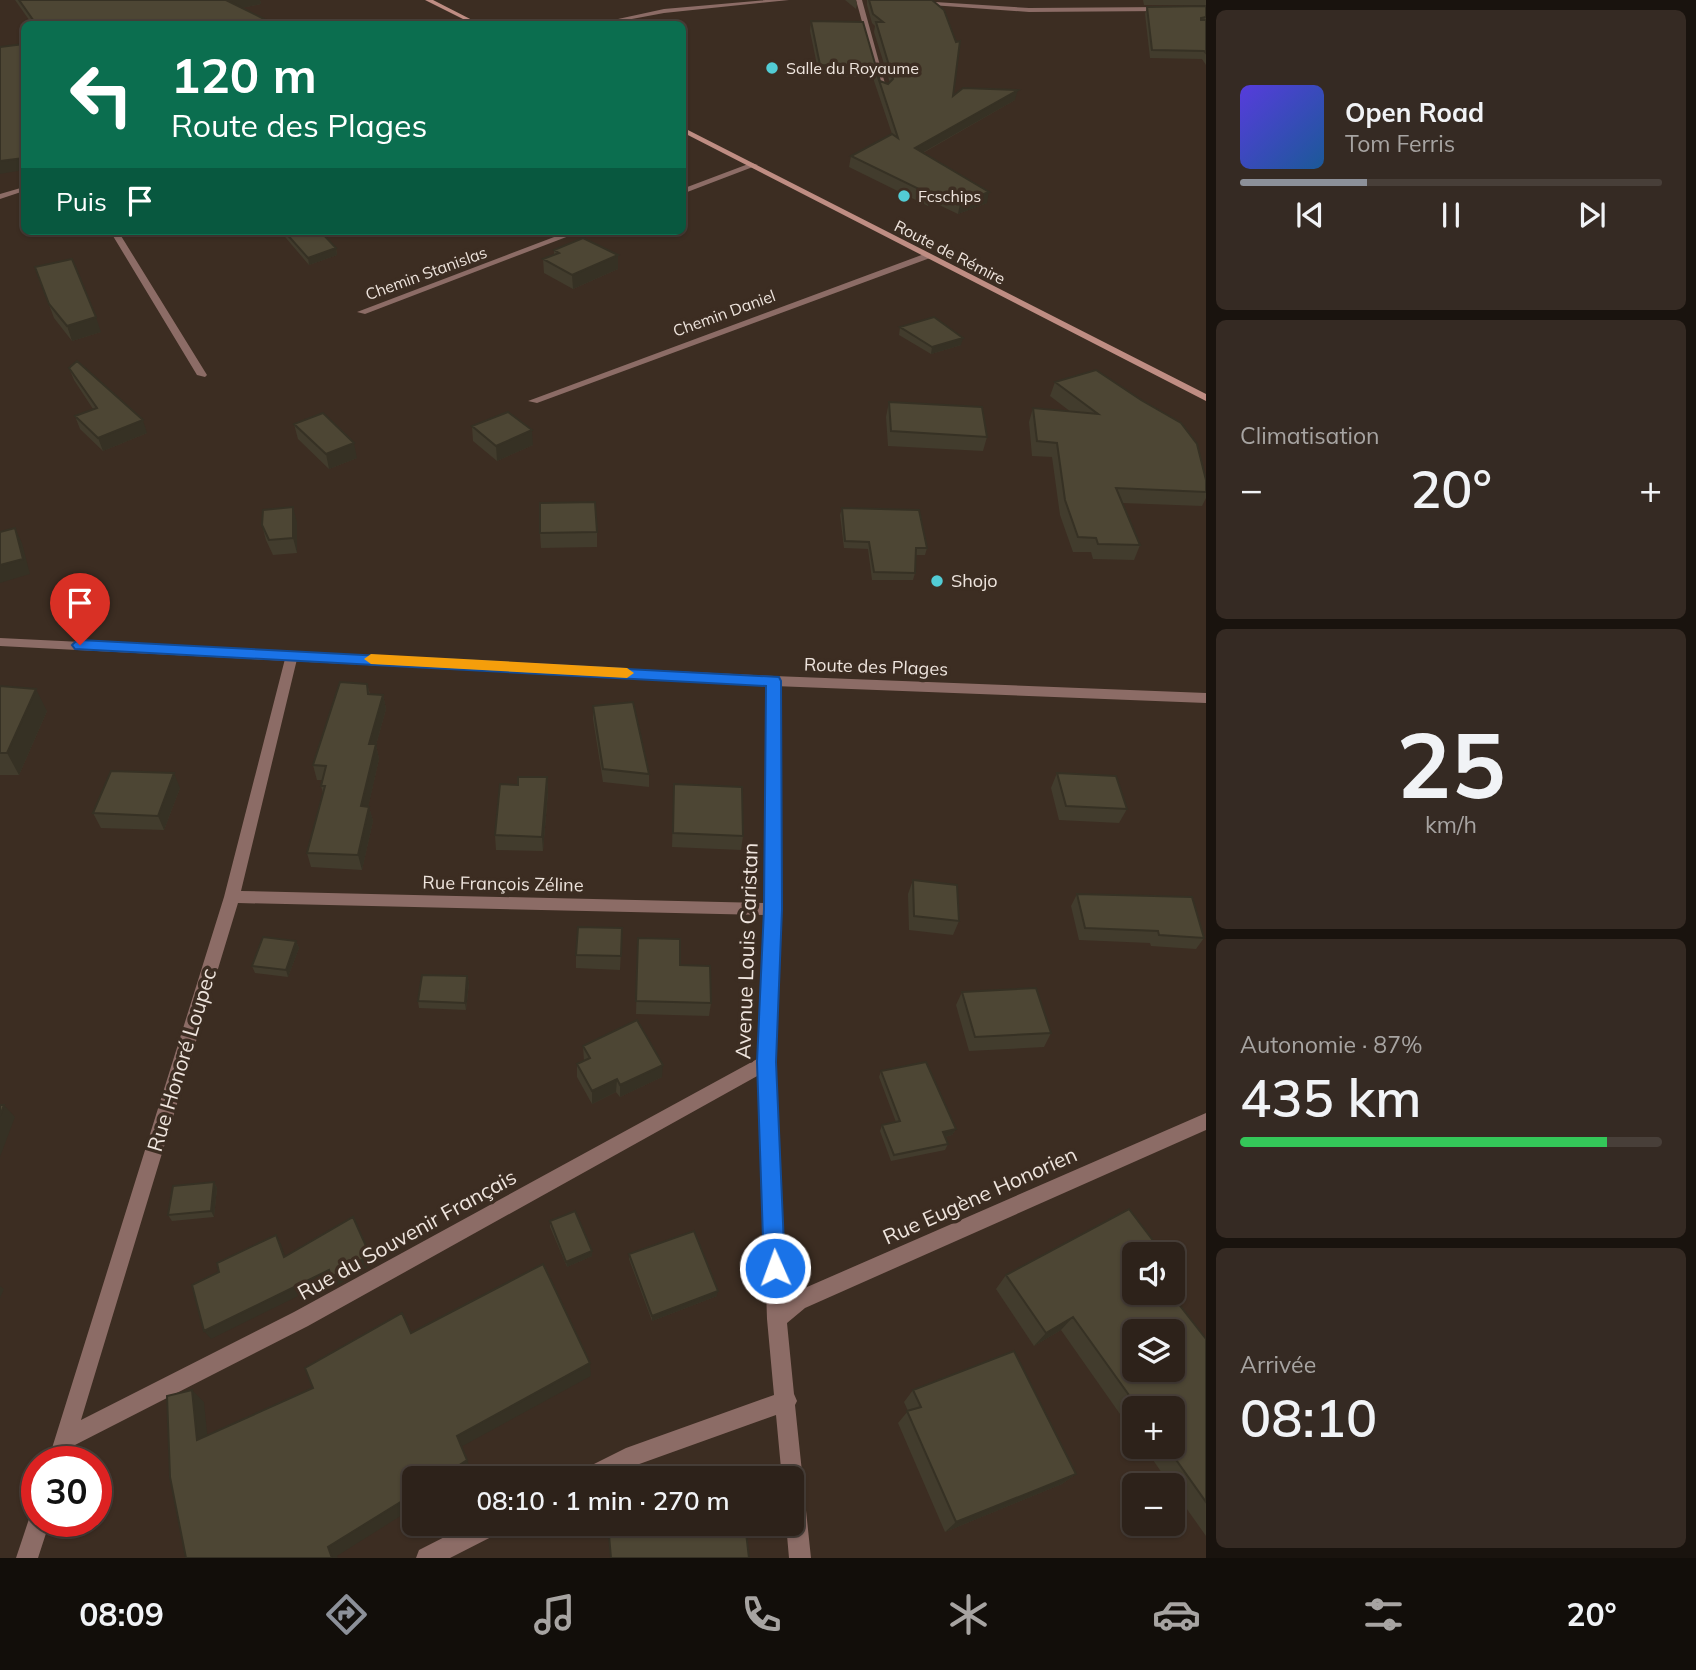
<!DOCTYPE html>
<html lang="fr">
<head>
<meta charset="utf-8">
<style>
  :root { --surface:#2d221a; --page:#352a23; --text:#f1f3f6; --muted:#a7a4a2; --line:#483f39; --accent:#8c9099 }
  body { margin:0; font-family:Mulish,sans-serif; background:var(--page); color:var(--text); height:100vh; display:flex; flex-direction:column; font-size:26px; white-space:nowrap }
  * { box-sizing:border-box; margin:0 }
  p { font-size:23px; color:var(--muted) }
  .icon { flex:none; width:38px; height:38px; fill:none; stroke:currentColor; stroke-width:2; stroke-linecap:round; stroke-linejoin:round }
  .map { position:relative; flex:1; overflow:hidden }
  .drawer { display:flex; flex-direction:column; gap:10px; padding:10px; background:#19130e; width:490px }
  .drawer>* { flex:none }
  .guide { position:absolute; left:21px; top:21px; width:665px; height:214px; border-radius:10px; box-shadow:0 2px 5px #0004,0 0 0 2px var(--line); background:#0b6e4f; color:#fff; overflow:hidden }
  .tools { position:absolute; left:1122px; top:1242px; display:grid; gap:14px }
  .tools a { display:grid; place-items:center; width:63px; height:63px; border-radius:10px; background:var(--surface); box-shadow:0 2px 5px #0004,0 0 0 2px var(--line); font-size:35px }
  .speed { position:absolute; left:21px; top:1446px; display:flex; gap:14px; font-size:35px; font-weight:700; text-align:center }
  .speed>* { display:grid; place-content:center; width:91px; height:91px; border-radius:50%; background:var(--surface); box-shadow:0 2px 5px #0004,0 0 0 2px var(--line); line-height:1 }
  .speed .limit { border:10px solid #d22; background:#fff; color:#111 }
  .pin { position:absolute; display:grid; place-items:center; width:60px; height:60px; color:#fff; margin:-72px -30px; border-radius:50% 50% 50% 0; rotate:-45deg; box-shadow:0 0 7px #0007 }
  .pin .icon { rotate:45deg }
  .me { position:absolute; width:77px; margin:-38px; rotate:358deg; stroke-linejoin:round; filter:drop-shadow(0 0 5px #0008) }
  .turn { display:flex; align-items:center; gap:24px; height:147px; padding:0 35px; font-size:32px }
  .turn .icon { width:91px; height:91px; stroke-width:2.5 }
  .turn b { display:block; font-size:49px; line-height:60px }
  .then { display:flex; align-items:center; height:66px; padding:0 35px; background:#0003; gap:14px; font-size:26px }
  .big { font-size:52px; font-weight:600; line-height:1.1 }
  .drawer .widget { flex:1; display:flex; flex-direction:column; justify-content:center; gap:10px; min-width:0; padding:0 24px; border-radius:10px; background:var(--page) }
  .drawer .dial { align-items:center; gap:0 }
  .dial b { font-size:91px; line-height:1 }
  .song { display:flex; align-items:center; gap:21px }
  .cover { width:84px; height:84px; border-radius:10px; background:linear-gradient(135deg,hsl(250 70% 55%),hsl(210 70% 35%)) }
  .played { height:7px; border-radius:4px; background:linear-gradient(90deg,var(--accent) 30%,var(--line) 30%) }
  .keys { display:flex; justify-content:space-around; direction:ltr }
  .heat { display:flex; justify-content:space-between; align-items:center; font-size:38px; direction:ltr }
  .charge { height:10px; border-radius:5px; background:linear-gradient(90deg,#34c759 87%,var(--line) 0) }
  .trip { position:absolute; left:402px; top:1466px; width:402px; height:70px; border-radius:10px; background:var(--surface); box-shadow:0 2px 5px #0004,0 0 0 2px var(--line); font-weight:600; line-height:70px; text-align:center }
  .menu { display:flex; height:112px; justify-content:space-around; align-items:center; background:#120e0a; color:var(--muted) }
  .menu .icon { width:49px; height:49px }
  .menu .active { color:var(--accent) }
  .menu b { font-size:32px; color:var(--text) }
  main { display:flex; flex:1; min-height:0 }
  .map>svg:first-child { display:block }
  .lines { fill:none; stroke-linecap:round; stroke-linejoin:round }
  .minor { fill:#8c6c66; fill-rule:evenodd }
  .tertiary { fill:#8c6c66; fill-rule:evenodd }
  .secondary { fill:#bf8d83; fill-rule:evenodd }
  .wall { fill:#423c2d }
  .shaded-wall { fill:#363124 }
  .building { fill:#4d4634; stroke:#363124; stroke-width:2; fill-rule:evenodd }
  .route { fill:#1a73e8; stroke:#114b97; stroke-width:2 }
  .slow { fill:#f59e0b }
  .poi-dot { fill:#52ccd5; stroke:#3c2d22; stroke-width:2.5 }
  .labels { text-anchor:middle; stroke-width:7; stroke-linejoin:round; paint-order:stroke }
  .far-poi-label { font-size:16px; fill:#eee4dd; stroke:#3c2d22; text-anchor:start }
  .far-street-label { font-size:16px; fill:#eee4dd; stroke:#3c2d22 }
  .poi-label { font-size:18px; fill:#eee4dd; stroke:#3c2d22; text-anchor:start }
  .street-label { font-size:18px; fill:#eee4dd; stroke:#3c2d22 }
  .near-street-label { font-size:21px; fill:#eee4dd; stroke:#3c2d22 }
</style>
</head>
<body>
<main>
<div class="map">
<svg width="1206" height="1558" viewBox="0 0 1206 1558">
  <rect width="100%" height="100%" fill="#3c2d22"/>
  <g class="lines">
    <!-- minor -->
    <path class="minor" d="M766,0h23l-125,13 -59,11h-10l69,-15z
      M856,0h6l25,91 -6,-1z
      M919,1l110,7 135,-1 3,2 -3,2 -135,1 -112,-8z
      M751,163l7,2 -76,29v-5z
      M24,187v4l-24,8v-5z
      M110,231h8l89,144 -2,2 -8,-2z
      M570,231h12l-217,83 -8,-2z
      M927,253l4,3 -1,2 -393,145 -9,-2z
      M292,651l6,4 -57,236 524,12 2,-222 2,-3h10l2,3v228l-6,153 11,237 5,-5 415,-181v17l-401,178 -18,15 7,71 3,7 -2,4 16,153h-22l-3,-34h7v-45h-11l-6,-64 -145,52 -24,12h-32l3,-7 48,-24 148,-53 -7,-76 -8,-244 -451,251 -235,120 -5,15h-20l176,-564 62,-242zM238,903l527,12 -6,143 -465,254 -213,108z
      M37,1511v10h13l-12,37h-22l15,-45z
      M470,1524h34l-3,8 -51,26h-34l3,-8z"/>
    <!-- tertiary -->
    <path class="tertiary" d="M0,638l774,38 432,17v10l-432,-17 -774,-40z"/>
    <!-- secondary -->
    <path class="secondary" d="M425,0h8l47,24h-7z
      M682,127l524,267v7l-524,-269z"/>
  </g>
  <!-- wall -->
  <path class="wall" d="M15,0h245l1,4 -20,4 33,16h-242z
    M845,0h11l1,4 -1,5z
    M867,0h65l21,96 62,4 -92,53 64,50 -29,11 -23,-11 -7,3 -79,-39 2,-11 41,-22 -19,-56 -54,-3 -9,-44 1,-10 52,1 17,59 8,3 2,-1 -16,-51 1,-6 -3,-3 -5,-18z
    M1143,0h63v5h-62z
    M1206,6v59l-4,-6 -52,-1 -5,-44 2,-7z
    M280,231h40l16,17 1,7 -28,10z
    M554,250l64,5v14l-45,20 -29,-16 -1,-14 11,-4z
    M35,267l66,65 -29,9 -18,-23z
    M900,327l61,18 -30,9 -32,-19z
    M69,368l78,65 -44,18 -23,-22 -5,-13 18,-7 -19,-29z
    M1055,382l151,98v18l-4,8 -80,-3 18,42 -6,15 -41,-1 -2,-7h-18l-13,-37 -8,-58 -20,-1 -3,-34 4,-14 38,4 -21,-16z
    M889,402l98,35 -4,14 -95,-5 -2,-29z
    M294,424l63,34 -28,11 -31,-30z
    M472,426l61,19 -36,16 -24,-20z
    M842,508l85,40 -2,7h-10v18l-2,7h-41l-4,-31 -24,-1 -4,-33z
    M297,522v31l-24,2 -7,-15 -4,-15z
    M597,532v15l-56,1 -1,-15z
    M367,684l3,10 13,1 3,14 -10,36 3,14 -11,48h1l4,14 -11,49 -51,-3 -4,-14 16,-60 -2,-7 1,-6h-5l-4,-15z
    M0,686l47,25 -28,64h-19z
    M593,706l56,68v13l-46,-5 -10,-63z
    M1057,773l70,36 -8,14 -60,-3 -8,-32z
    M547,777l1,15 -5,59 -47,-1 -1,-15z
    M674,784l69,52 -2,14 -69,-3z
    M180,788l-16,42 -63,-2 -8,-15z
    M913,880l46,41 -6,14 -44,-5 -1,-36z
    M1077,894l127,44 -8,11 -45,-3 -1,-3 -71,-3 -8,-34z
    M622,928l-2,42 -44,-2v-13z
    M638,938l42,27 31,38 -2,13 -73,-2z
    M296,941l3,7 -11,29 -33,-4 -3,-7z
    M467,976l2,7 -3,27 -47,-2 -1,-7z
    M962,992l89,41 -7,14 -75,4 -13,-46z
    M583,1046l79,31 -42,20 -4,-5 -24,12 -15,-27v-13l7,-3z
    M881,1071l75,58 -4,6 -7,2 3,7 -3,6 -54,11 -11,-30 2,-6 14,-3 -17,-45z
    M214,1182l3,6 -3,29 -42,4 -4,-6z
    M550,1221l42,35 -25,11 -17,-40z
    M629,1254l88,42 -65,25 -23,-62z
    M1134,1255l72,84v197l-34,-48v-2h-1l-27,-39h28v-38h-38v25l-73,-104 -27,16 -38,-57 10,-14z
    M913,1390l163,84 -14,10 -117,48 -47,-109 10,-12 -4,-9z"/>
  <!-- shaded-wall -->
  <path class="shaded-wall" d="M226,0h34l1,4 -32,7z
    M1018,90l-3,10 -102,58 2,-10z
    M24,158v12l-24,4v-13z
    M937,192l-2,11 -7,3 3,-11z
    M989,192l-2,11 -29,11 2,-11z
    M336,248l1,7 -28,10 -1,-7z
    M618,255v14l-45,20 -1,-14z
    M96,317l5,15 -29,9 -5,-15z
    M963,338l-2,7 -30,9 1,-7z
    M143,420l4,13 -44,18 -5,-13z
    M532,430l1,15 -36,16 -1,-15z
    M354,443l3,15 -28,11 -3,-15z
    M293,507l4,15v31l-4,-15z
    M15,528l7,15 8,31 -30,9v-18z
    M36,689l11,22 -28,64 -12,-22z
    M383,695l3,14 -10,36 3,14 -14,62 -4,-15 8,-62z
    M174,773l6,15 -16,42 -6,-14z
    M547,777l1,15 -5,59 -1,-14z
    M369,807l4,14 -11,49 -4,-15z
    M296,941l3,7 -11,29 -2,-7z
    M467,976l2,7 -3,27 -1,-7z
    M663,1065l-1,12 -42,20v-12z
    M617,1079l-1,13 -24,12v-13z
    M4,1105l11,12 -15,40v-41z
    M956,1129l-4,6 -12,3 3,-6z
    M214,1182l3,6 -3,29 -3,-6z
    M276,1235l5,9 8,23 -5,-10z
    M592,1251v5l-25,11 -1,-5z
    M370,1255l4,9 -38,22 -3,-7 -122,60 -7,-8 125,-61z
    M0,1286l4,3 -4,9z
    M718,1291l-1,5 -65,25v-5z
    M1073,1317l-12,13 -27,16 12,-13z
    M590,1363l1,13 -130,71 -4,-11z
    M192,1390l12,12 5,49 -12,-11z
    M467,1460l5,11 -13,8h-21z
    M1076,1474l-14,10 -117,48 11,-10z
    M415,1493v14l-78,49 1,2h-6l-4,-11z"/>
  <!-- building -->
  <path class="building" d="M19,0h210h-3l48,24h-238z
    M869,0h63l12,10 12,32 4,-1 -7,55 10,-8 55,2 -103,58 74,44 -29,11 -23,-11 -6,3 -80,-39 41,-22 6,4 -23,-70 -55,-3 -9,-44 52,1 17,59 8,3 5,-5 -17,-57h7l-10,-8z
    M1206,6v11l-5,1v2h5v33l-2,-2 -52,-1 -5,-43z
    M24,44v114l-24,3v-114z
    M284,231h36l16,17 -28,10z
    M583,238l35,17 -46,20 -29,-16 16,-6 -5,-3z
    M72,259l24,58 -29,9 -18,-22 -14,-37z
    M934,317l29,21 -31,9 -32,-20z
    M77,361l66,59 -45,18 -23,-22 22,-8 -28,-40z
    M1096,370l45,30 40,23 16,21 9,36v12l-90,-4 24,57 -42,-1 -2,-6 -18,-1 -13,-37 -8,-57 -20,-2 -4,-33 65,6 -43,-32z
    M889,402l93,5 5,30 -96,-6z
    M508,412l24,18 -36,16 -24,-20z
    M323,413l31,30 -28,11 -32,-30z
    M595,502l2,30 -57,1v-30z
    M293,507v31l-24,2 -7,-15 1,-15z
    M842,508l77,2 8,38h-11l-1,25 -41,-1 -5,-30 -24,-1z
    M15,528l8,31 -23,6v-33z
    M340,682l27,2 1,10 15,1 -14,49h7l-15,62 8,1 -11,48 -51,-2 18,-67h-4l5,-20 -13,-1z
    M0,686l36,3 -29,64h-7z
    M633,702l16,72 -46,-5 -10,-63z
    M111,771l63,2 -16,43 -65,-3z
    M1057,773l59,3 11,33 -61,-3z
    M518,777h29l-5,60 -47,-2 5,-51 18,1z
    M674,784l68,3 1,49 -70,-3z
    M913,880l44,5 2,36 -45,-5z
    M1077,894l115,3 12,41 -45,-3 -1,-4 -73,-3z
    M578,927l44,1 -1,28 -45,-1z
    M263,937l33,4 -10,29 -34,-4z
    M638,938l42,1v26l30,1 1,37 -75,-2z
    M422,975l45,1 -2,27 -47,-2z
    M1036,988l15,45 -76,4 -13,-45z
    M637,1020l26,45 -43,20 -3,-6 -25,12 -15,-27 13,-6 -7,-12z
    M926,1062l30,67 -13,3 5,12 -54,11 -12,-30 18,-4 -19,-50z
    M0,1105h4l-4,11z
    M214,1182l-3,29 -43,4 5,-29z
    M1129,1209l35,46h-30v38h36l36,46v163l-39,-55h5v-38h-33l-66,-92 -27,16 -40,-58zM1134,1332h38v38h-38z
    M575,1211l17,40 -26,11 -16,-41z
    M353,1217l17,38 -39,22 -2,-7 -125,61 -12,-46 27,-13 -2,-9 59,-28 8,22z
    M694,1231l24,60 -66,25 -23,-62z
    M543,1264l47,99 -133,73 10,24 -29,19h-23v14l-87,54 4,11h-146l-16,-81 -3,-81 25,-6 5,50 116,-52 -8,-20 97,-55 9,20z
    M1014,1351l62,123 -120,48 -49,-111 14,-4 -8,-17z
    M737,1468l1,11h-89z
    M608,1524h137l4,34h-138z"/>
  <!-- route -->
  <path class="route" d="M80,640l699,37 2,4 1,228 -6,153 9,206 -3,8 -7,3 -8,-3 -3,-8 -7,-206 7,-153 2,-223 -691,-37 -3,-4 3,-3z"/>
  <!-- slow -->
  <path class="slow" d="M371,654l256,14 7,5 -7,5 -256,-14 -7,-5z"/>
  <!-- markers -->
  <g class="poi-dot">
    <circle cx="772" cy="68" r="7"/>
    <circle cx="904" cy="196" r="7"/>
    <circle cx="937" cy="581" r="7"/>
  </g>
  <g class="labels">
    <!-- far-poi labels -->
    <g class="far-poi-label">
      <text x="786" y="74">Salle du Royaume</text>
      <text x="918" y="202">Fcschips</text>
    </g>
    <!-- far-street labels -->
    <g class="far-street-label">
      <text transform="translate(950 252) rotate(27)" y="6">Route de Rémire</text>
      <text transform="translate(426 273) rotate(-20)" y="6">Chemin Stanislas</text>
      <text transform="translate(724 313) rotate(-20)" y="6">Chemin Daniel</text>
    </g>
    <!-- poi labels -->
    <g class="poi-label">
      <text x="951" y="587">Shojo</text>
    </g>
    <!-- street labels -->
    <g class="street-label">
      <text transform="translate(876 667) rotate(2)" y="6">Route des Plages</text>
      <text transform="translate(503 884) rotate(1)" y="6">Rue François Zéline</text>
    </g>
    <!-- near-street labels -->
    <g class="near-street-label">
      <text transform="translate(747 951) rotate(-88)" y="7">Avenue Louis Caristan</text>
      <text transform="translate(182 1060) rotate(-73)" y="7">Rue Honoré Loupec</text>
      <text transform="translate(980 1196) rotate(-24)" y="7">Rue Eugène Honorien</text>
      <text transform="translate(407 1235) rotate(-29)" y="7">Rue du Souvenir Français</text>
    </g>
  </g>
</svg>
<div class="tools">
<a><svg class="icon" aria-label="sound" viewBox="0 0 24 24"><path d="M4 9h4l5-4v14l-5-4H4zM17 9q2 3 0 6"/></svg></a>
<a><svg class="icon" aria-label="layers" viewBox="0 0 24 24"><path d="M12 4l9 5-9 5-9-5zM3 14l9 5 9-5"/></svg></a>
<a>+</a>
<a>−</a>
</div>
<div class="speed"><div class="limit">30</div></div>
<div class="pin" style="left:80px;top:645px;background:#d93025"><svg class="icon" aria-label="arrive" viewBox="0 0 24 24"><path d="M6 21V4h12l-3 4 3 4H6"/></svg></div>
<svg class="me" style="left:775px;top:1268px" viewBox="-20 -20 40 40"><circle r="17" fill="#1a73e8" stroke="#fff" stroke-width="3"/><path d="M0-11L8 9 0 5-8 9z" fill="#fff"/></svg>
<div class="trip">08:10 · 1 min · 270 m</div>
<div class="guide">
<div class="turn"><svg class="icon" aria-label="left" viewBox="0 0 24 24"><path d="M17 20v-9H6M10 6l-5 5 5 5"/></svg><div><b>120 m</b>Route des Plages</div></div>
<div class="then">Puis<svg class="icon" aria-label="arrive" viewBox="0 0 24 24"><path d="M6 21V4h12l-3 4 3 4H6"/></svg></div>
</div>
</div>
<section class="drawer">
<div class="widget">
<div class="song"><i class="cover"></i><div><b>Open Road</b><p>Tom Ferris</p></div></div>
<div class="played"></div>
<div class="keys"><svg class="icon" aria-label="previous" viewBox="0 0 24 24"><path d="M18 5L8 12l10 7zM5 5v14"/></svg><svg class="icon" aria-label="pause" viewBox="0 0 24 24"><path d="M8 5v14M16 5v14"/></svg><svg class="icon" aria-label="next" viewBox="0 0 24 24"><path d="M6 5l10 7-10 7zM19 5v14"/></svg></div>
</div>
<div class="widget"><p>Climatisation</p>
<div class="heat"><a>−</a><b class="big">20°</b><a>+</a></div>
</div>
<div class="widget dial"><b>25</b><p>km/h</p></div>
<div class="widget"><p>Autonomie · 87%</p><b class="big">435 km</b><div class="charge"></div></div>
<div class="widget"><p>Arrivée</p><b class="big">08:10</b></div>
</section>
</main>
<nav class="menu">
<b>08:09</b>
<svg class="icon active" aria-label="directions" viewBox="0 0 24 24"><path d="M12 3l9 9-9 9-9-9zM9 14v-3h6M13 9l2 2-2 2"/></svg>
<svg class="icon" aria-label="music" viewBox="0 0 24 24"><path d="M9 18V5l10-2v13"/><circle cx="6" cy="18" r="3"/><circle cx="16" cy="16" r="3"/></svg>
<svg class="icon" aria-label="phone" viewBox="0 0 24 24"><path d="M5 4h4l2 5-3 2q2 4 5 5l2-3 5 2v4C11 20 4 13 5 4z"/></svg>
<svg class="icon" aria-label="climate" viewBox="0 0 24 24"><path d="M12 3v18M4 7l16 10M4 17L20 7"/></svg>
<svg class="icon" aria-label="car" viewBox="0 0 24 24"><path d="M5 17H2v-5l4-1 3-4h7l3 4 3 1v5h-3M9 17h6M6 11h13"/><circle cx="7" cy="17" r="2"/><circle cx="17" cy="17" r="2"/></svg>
<svg class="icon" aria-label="filters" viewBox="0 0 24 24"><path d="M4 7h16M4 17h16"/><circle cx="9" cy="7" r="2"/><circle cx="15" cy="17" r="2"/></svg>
<b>20°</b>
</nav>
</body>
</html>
